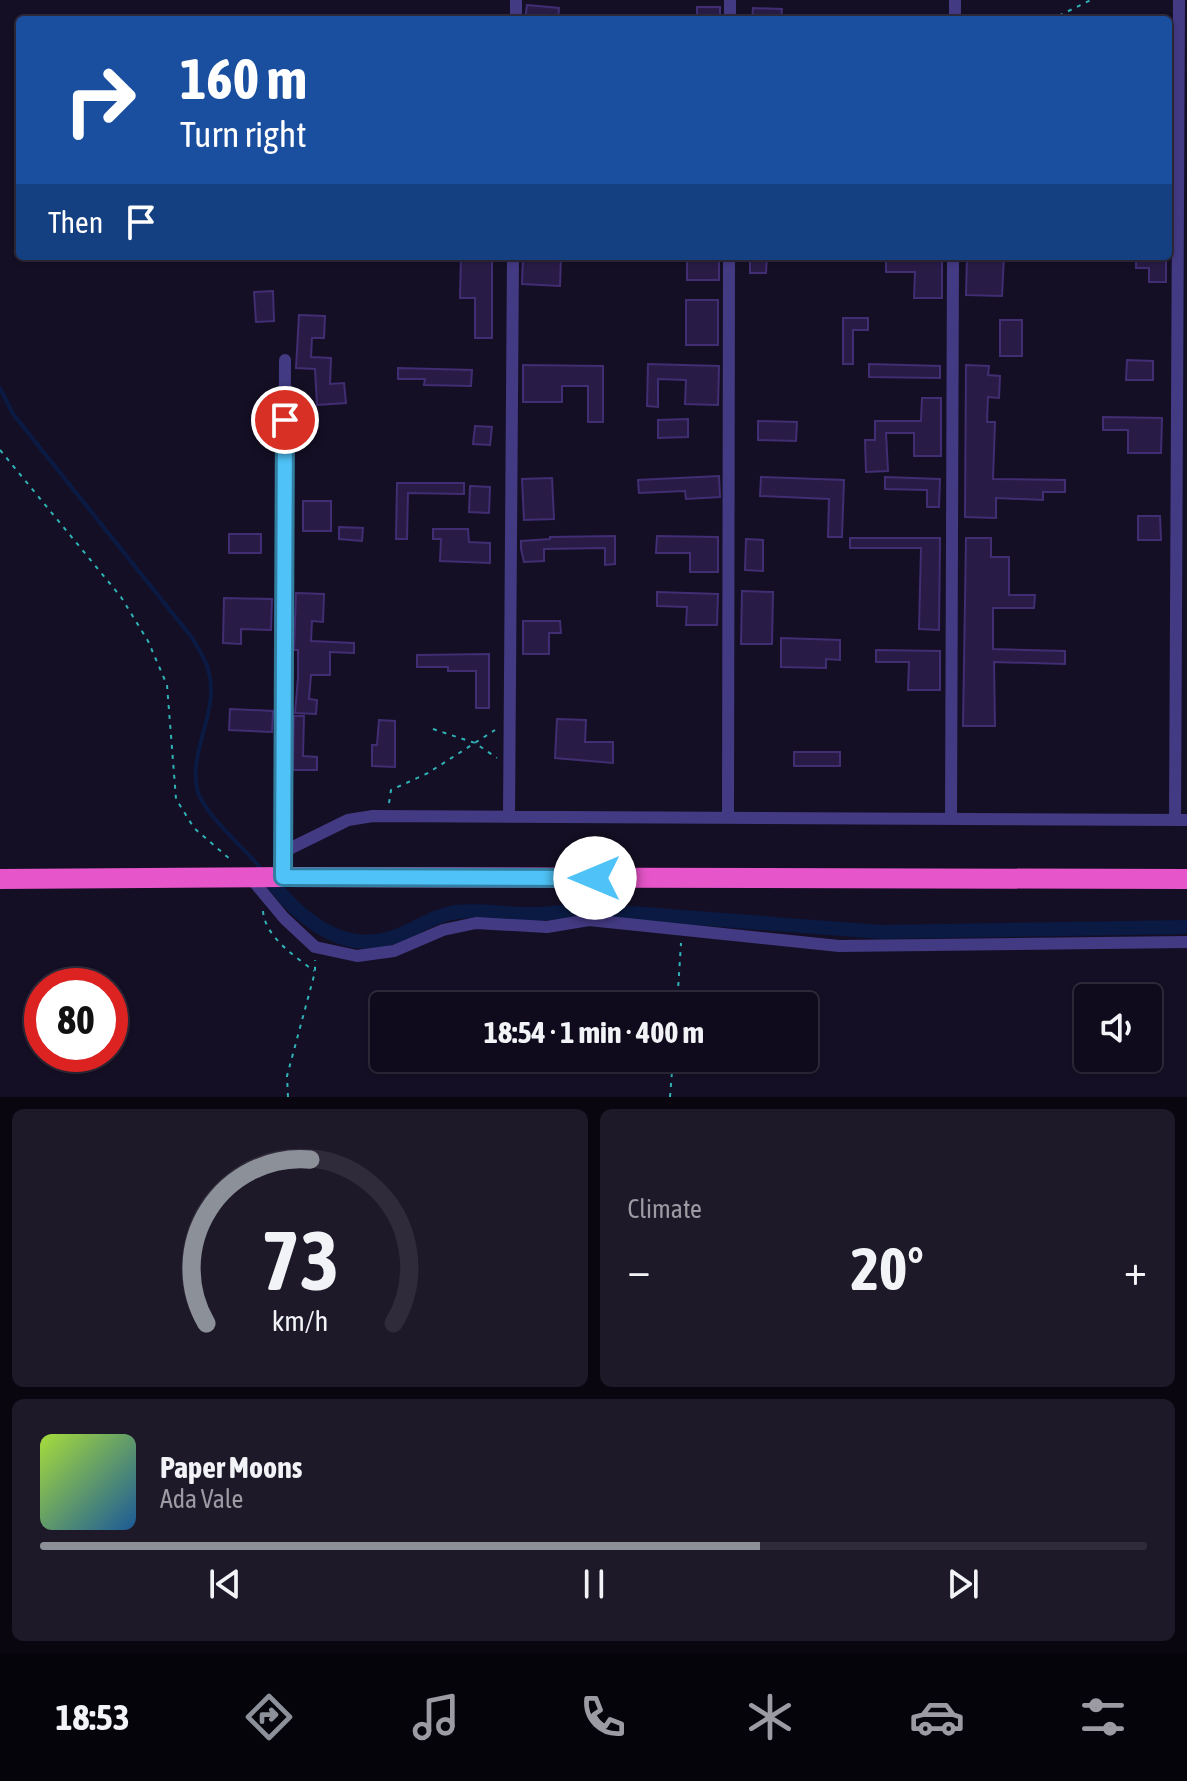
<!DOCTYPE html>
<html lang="en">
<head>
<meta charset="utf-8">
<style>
  :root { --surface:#100b1c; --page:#1e1929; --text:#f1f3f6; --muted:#9c9ba3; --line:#302b3b; --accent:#8c9099 }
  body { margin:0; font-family:"Asap Condensed",sans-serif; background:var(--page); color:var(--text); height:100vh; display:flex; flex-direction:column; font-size:30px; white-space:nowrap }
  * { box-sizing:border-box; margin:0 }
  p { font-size:26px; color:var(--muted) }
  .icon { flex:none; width:44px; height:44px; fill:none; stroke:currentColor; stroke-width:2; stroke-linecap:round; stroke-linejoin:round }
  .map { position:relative; height:1097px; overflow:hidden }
  .sheet { display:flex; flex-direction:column; gap:12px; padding:12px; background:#09060f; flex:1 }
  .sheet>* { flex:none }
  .banner { position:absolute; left:16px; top:16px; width:1156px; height:244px; border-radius:8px; box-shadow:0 2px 6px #0004,0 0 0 2px var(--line); background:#1a4fa0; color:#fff; overflow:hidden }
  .fabs { position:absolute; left:1074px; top:984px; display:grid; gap:16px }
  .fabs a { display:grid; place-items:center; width:88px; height:88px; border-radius:8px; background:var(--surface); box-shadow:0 2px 6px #0004,0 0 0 2px var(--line); font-size:40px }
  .speed { position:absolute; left:24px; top:968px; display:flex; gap:16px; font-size:40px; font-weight:700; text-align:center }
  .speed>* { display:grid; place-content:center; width:104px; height:104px; border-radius:50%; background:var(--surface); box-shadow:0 2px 6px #0004,0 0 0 2px var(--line); line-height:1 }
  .speed .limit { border:12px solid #d22; background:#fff; color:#111 }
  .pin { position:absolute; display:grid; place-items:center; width:68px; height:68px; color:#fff; margin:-34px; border:4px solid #fff; border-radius:50%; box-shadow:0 2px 8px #0007 }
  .me { position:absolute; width:88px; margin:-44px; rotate:270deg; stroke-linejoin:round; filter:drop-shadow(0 0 6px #0008) }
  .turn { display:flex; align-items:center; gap:28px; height:168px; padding:0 32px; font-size:36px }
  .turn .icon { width:104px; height:104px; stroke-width:2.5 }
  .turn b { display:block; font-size:56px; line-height:68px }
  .then { display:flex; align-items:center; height:76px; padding:0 32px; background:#0003; gap:16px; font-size:30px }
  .big { font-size:60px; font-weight:700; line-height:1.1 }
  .sheet .widget { flex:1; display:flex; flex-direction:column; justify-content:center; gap:12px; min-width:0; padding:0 28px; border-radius:12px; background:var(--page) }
  .sheet .dial { align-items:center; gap:0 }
  .dial svg { height:208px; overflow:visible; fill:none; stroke:var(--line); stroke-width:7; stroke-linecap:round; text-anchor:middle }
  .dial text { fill:var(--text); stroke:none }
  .song { display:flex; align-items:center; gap:24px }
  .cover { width:96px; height:96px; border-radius:12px; background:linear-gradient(135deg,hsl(80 70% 55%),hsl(210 70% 35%)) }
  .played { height:8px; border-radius:4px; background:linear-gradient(90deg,var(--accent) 65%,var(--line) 65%) }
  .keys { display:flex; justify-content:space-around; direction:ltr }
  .heat { display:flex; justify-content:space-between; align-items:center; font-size:44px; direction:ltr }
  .sheet .tiles { flex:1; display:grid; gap:12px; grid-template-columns:1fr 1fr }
  .widget:last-child { grid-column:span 2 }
  .trip { position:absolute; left:370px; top:992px; width:448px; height:80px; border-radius:8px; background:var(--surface); box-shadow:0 2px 6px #0004,0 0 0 2px var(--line); font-weight:700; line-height:80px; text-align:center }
  .dock { display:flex; height:128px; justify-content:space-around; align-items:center; background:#06040b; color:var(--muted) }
  .dock .icon { width:56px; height:56px }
  .dock .active { color:var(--accent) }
  .dock b { font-size:36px; color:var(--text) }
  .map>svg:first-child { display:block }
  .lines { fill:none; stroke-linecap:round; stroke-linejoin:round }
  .stream { stroke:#0a1a43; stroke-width:4 }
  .canal { stroke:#0a1a43; stroke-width:14 }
  .building { fill:#281b46; stroke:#412d72; stroke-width:2 }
  .path { stroke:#2fb3b7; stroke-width:2; stroke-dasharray:4 6; stroke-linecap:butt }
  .minor { stroke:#433a84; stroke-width:12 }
  .trunk { stroke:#e655c9; stroke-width:20 }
  .route-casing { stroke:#337fa1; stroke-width:20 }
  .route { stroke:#4fc3f7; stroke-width:14 }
</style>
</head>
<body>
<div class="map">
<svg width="1187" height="1097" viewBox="0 0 1187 1097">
  <rect width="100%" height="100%" fill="#150f25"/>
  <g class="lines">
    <!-- stream -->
    <path class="stream" d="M0,388l13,26 180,225c5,10 14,22 16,34 10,39 -20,76 -12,116 5,24 50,61 66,82"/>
    <!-- canal -->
    <path class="canal" d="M269,879c28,36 69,73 118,60 24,-6 43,-23 69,-27 26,-3 53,3 79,2 15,0 29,-3 43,-5l303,23 306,-5"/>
  </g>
  <!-- building -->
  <path class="building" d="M527,5l32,3 -1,12h-33z
    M697,7h23v13h-23z
    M753,8l29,1 -1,11h-29z
    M461,256h31v82h-17v-40h-15z
    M523,256h38l-1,30 -38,-2z
    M687,256h32v24h-32z
    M750,256h17l-1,17h-16z
    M886,256h56v42h-28l1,-26h-29z
    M967,256h37l-2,40 -36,-1z
    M1136,256h30v26h-17v-14h-13z
    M273,291l1,30 -18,1 -2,-30z
    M686,300h32v45h-32z
    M299,315l26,1 -1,22h-12l-1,19 20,1 -1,26 14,-1 2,20 -29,2 -2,-36 -19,-1z
    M843,318h25v12h-15v34h-10z
    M1000,320h22v36h-22z
    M1127,360l26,1v19h-27z
    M648,364l71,2 -1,39 -33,-1 1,-24 -28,-1v28l-11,-1z
    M869,364l71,2v12l-71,-1z
    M523,365l80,1v56h-15v-36h-26v16h-39z
    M966,365l23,1 -1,9 12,1 -1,22 -11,-1 -1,25h8l-2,57 72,1v12h-22v8l-47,-2v20l-31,-1z
    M398,368l74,2 -1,16 -47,-1 1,-6h-27z
    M922,398h19v58h-27v-23h-28l2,38 -22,1 -1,-32h10v-19h46z
    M1103,417l59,1 -1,35h-33v-23h-25z
    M688,419v18l-30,1v-18z
    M758,421l39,1 -1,19 -38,-1z
    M475,426l17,1 -2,18 -17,-1z
    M719,476l1,21 -34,2 -1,-8 -46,2 -1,-13z
    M761,477l83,3 -2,57h-14l1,-38 -69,-3z
    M885,477l55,2 -1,28h-12v-17l-42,-1z
    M552,478l2,41 -30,1 -2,-41z
    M397,483h67v11l-56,-1 -1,46h-11z
    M470,486l20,1 -1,26 -20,-1z
    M303,501h28v30h-28z
    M1138,516h22l1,24h-23z
    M339,527l24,1 -1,13 -23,-2z
    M433,529h35l1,13 21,1v20l-50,-2 1,-22h-8z
    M229,534h32v19h-32z
    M615,536v28l-10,1v-17l-61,1v12l-20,1 -3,-13v-8l29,-2v-2z
    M657,536l61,1v35h-28v-19h-34z
    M850,538h90l-1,92 -20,-1 2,-81h-71z
    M966,538h25v19h18v38h26l-1,13h-41v41l72,2v13l-71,-2 1,64h-32z
    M746,539l17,1v31l-18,-1z
    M742,591l31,1 -1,52h-31z
    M657,592l61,2 -1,31h-31l1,-18 -30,-1z
    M296,593l28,1 -1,28 -11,-1 -1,20 43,2v10l-24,-1v23h-19l-2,24 8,1 -1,14 -21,-1 3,-35v-28h-4z
    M224,598l48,1 -1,31 -30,-1v15l-18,-1z
    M523,621h37l1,12h-12v21h-26z
    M781,638l59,2v20l-14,-1v9l-45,-1z
    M876,650l64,1v39h-32l1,-28h-33z
    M489,654v54h-13v-37h-28v-4h-31v-12z
    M230,709l43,2 -1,21 -43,-2z
    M294,716h10l-1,40 14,1v13h-24z
    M557,719l29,1 -1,22h28v21l-58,-5z
    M379,720l16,1v46l-23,-1v-21h5z
    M794,752h46v14h-46z"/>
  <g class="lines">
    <!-- path -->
    <path class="path" d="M1050,20l41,-20
      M0,450l121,147 27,44 19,44 9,114 18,29 37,32
      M433,729l42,14 22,15
      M389,803l2,-13 37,-17 67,-43
      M263,911c2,26 32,45 51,60
      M677,1006l4,-63
      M288,1097l-1,-21 28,-104v-12
      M670,1097l3,-39"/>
    <!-- minor -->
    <path class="minor" d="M516,20v-20
      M730,20v-20
      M955,20v-20
      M509,816l4,-560
      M728,818l1,-562
      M951,819l2,-563
      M1175,820l4,-820
      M283,852l65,-32 25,-4 814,4
      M250,877l34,41 31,29 42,9 37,-5 49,-21 33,-7 71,4 42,-7 250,26 348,-4
      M283,877l2,-517"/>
    <!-- trunk -->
    <path class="trunk" d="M0,879l283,-2 904,2"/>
  </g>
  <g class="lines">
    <defs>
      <path id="route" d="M285,420l-2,457 312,1"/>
    </defs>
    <!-- route casing -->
    <use href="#route" class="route-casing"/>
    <!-- route -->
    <use href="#route" class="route"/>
  </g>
</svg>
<div class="fabs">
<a><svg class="icon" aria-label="sound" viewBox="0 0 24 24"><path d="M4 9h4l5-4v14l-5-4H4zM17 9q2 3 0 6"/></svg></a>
</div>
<div class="speed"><div class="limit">80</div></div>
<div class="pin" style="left:285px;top:420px;background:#d93025"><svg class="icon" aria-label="arrive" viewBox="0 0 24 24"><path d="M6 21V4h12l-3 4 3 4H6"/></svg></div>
<svg class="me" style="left:595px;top:878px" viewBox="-20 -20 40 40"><circle r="19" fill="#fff"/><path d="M0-13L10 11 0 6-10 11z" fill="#4fc3f7"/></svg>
<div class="trip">18:54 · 1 min · 400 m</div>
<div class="banner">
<div class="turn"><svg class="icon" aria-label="right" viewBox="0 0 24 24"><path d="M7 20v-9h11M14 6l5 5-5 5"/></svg><div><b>160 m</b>Turn right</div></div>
<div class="then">Then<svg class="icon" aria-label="arrive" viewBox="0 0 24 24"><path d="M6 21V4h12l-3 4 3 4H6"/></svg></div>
</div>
</div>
<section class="sheet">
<div class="tiles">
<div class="widget dial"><svg viewBox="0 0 100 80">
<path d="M14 69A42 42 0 1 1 86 69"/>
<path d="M14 69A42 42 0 0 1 54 6" stroke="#8c9099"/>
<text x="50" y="56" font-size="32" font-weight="700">73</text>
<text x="50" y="72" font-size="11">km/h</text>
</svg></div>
<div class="widget"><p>Climate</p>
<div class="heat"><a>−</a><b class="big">20°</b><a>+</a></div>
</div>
<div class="widget">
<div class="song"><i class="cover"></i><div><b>Paper Moons</b><p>Ada Vale</p></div></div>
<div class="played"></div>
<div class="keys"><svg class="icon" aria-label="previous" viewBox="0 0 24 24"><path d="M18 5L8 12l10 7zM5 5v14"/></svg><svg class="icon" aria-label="pause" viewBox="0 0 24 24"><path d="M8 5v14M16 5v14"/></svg><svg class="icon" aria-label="next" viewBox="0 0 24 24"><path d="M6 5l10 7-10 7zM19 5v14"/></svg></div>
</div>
</div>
</section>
<nav class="dock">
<b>18:53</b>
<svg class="icon active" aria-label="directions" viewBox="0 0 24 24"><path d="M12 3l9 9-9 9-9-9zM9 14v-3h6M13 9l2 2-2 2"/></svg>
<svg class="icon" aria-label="music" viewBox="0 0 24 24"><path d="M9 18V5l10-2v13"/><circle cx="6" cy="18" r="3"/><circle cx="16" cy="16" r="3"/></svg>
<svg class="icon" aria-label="phone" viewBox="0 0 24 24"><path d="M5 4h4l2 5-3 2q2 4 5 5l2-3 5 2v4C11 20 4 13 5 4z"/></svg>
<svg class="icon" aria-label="climate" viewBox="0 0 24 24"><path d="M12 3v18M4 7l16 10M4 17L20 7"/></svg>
<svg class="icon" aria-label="car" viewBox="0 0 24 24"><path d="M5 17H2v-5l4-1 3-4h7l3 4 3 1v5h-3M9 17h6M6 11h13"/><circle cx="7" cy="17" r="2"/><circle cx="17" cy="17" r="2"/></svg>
<svg class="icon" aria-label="filters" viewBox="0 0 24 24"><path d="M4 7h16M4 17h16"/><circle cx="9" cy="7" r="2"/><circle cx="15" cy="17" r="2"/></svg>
</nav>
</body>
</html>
